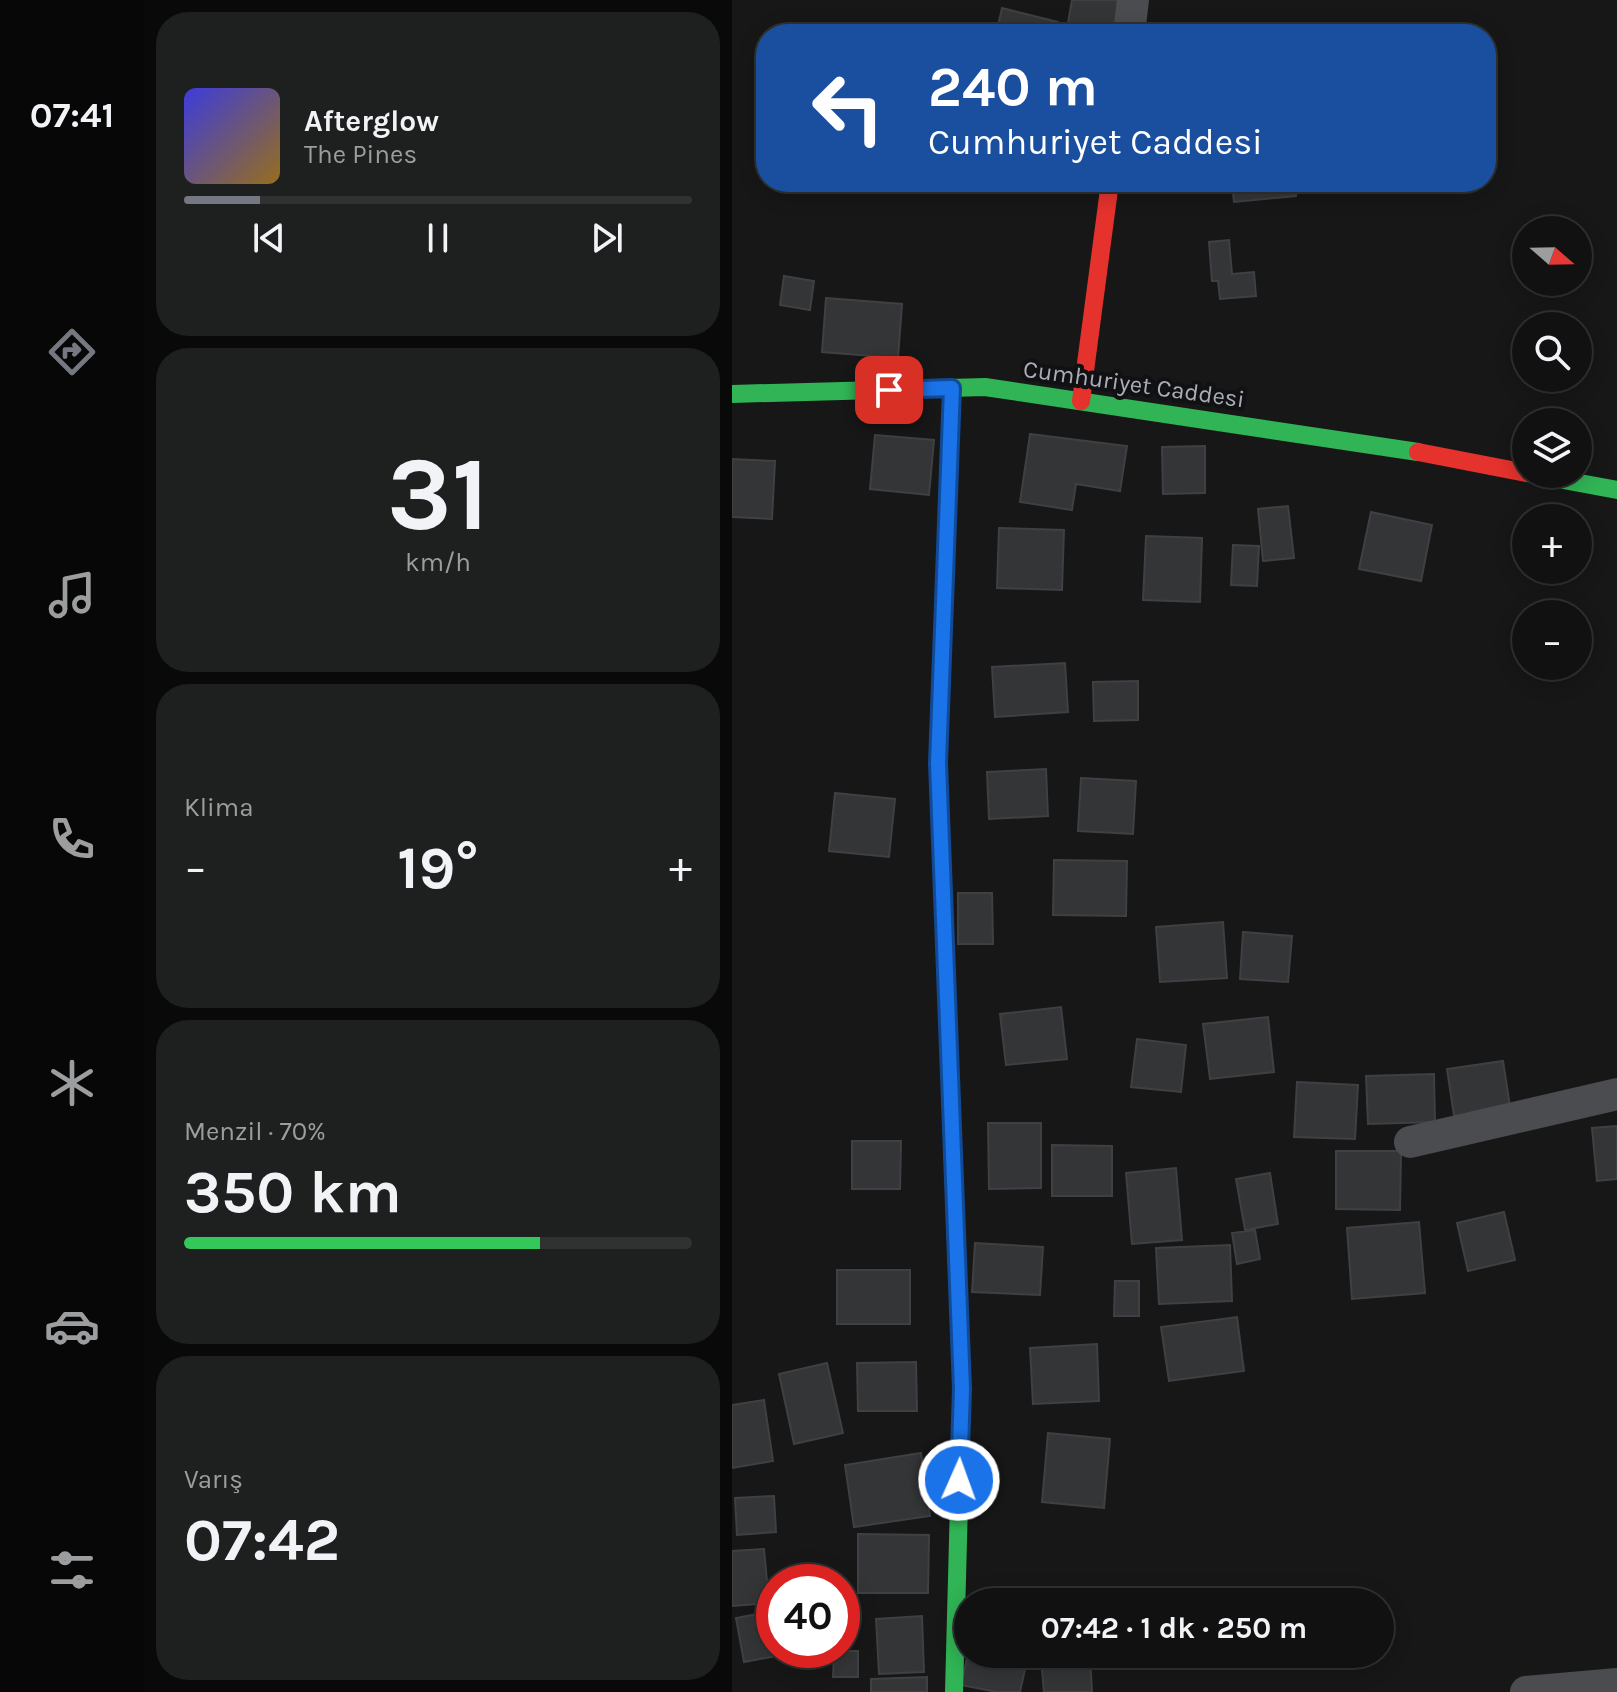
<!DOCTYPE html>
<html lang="tr">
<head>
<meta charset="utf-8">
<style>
  :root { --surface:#111; --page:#1e1f1f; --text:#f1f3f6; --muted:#9c9d9f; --line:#303131; --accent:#757880 }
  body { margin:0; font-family:Karla,sans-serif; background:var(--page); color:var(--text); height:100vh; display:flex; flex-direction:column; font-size:30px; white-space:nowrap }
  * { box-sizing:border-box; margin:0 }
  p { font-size:26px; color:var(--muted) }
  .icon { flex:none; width:44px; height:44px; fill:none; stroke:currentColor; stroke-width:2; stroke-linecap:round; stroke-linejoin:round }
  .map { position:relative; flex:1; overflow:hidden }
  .details { display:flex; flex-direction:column; gap:12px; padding:12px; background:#090909; width:588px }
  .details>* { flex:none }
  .guide { position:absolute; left:24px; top:24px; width:740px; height:168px; border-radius:32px; box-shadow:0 4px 20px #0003,0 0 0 2px var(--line); background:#1a4fa0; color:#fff; overflow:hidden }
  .needle { width:52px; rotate:110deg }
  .tools { position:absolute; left:780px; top:216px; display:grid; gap:16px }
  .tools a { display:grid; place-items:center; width:80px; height:80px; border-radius:50%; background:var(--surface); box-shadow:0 4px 20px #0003,0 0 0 2px var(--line); font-size:40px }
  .speed { position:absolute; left:24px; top:1564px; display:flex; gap:16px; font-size:40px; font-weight:700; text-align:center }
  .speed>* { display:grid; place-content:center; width:104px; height:104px; border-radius:50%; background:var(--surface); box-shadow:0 4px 20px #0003,0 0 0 2px var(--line); line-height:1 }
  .speed .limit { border:12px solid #d22; background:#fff; color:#111 }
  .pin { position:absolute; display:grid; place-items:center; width:68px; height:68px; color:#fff; margin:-34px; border-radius:16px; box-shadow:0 4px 12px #0006 }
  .me { position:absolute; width:88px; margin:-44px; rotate:2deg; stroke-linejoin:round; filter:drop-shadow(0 0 6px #0008) }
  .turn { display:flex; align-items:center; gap:28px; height:168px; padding:0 40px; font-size:36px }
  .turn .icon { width:104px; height:104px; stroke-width:2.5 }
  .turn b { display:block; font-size:56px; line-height:68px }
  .big { font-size:60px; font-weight:700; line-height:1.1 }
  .details .widget { flex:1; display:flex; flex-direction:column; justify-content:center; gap:12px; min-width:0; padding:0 28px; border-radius:32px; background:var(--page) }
  .details .dial { align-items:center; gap:0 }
  .dial b { font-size:104px; line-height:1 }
  .song { display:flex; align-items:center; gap:24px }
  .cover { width:96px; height:96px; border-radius:12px; background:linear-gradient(135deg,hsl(240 70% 55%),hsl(40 70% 35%)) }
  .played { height:8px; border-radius:4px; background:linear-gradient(90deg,var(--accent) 15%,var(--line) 15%) }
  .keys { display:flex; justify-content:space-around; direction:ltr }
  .heat { display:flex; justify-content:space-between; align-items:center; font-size:44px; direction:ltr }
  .charge { height:12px; border-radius:6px; background:linear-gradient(90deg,#34c759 70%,var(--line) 0) }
  .trip { position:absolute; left:222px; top:1588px; width:440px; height:80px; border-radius:40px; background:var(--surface); box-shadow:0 4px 20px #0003,0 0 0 2px var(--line); font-weight:700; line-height:80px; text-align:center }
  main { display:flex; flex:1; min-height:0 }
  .dock { display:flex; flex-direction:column; width:144px; justify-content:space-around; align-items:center; background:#070707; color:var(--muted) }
  .dock .icon { width:56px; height:56px }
  .dock .active { color:var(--accent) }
  .dock b { font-size:36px; color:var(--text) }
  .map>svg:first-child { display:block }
  .building { fill:#343537; stroke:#3f4043; stroke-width:2 }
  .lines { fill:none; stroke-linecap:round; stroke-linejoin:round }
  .street { stroke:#4b4c50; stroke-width:32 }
  .fast { stroke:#30b455; stroke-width:18 }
  .slow { stroke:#ff9f0a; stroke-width:18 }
  .jam { stroke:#e5322d; stroke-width:18 }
  .route-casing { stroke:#114b97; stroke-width:20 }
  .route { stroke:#1a73e8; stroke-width:14 }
  .labels { text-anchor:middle; stroke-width:8; stroke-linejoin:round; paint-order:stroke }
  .street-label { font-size:24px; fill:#a8adb8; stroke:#111113 }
</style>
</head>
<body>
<main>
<nav class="dock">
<b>07:41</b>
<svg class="icon active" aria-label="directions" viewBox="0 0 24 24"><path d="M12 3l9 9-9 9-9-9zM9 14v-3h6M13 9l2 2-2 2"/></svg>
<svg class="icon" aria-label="music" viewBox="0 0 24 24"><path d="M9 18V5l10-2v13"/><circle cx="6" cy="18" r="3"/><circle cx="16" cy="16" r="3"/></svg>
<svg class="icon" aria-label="phone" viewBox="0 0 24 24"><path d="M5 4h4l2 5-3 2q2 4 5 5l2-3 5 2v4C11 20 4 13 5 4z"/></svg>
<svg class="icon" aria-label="climate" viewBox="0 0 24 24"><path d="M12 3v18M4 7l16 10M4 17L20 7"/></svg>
<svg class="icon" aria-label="car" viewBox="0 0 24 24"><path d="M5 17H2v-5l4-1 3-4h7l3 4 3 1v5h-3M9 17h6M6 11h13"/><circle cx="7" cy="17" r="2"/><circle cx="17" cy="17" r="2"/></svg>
<svg class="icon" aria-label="filters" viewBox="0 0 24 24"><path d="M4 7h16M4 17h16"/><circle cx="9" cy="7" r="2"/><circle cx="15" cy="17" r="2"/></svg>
</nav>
<section class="details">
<div class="widget">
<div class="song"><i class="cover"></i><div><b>Afterglow</b><p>The Pines</p></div></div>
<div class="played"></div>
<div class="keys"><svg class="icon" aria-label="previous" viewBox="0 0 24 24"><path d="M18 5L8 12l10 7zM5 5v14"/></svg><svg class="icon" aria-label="pause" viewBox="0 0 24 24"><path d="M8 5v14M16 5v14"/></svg><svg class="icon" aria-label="next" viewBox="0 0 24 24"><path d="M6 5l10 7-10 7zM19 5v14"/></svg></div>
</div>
<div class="widget dial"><b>31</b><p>km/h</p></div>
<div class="widget"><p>Klima</p>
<div class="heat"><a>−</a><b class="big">19°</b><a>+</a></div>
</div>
<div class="widget"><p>Menzil · 70%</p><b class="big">350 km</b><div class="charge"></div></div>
<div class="widget"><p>Varış</p><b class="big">07:42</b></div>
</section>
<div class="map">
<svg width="885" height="1692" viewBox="0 0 885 1692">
  <rect width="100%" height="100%" fill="#171717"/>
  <!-- building -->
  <path class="building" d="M340,0h47l-6,34h-47z
    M270,8l56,14 -3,12h-59z
    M455,182h108l1,14 -62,6 -2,-19 -45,4z
    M497,240l3,34 22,-2 2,24 -36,3 -2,-18h-6l-3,-39z
    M52,276l30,5 -4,29 -30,-5z
    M94,298l76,6 -4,54 -76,-6z
    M298,434l97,12 -7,45 -44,-7 -4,26 -52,-8z
    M143,435l59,5 -5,55 -59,-6z
    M473,446v47l-42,1 -1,-47z
    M0,459l43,2 -3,58 -40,-2z
    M556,506l6,52 -31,3 -5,-52z
    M639,512l61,13 -11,56 -62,-12z
    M267,528l65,2 -2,60 -65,-2z
    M414,536l56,2 -2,64 -57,-2z
    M501,545l26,1 -2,40 -26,-1z
    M333,663l3,49 -73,5 -3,-50z
    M406,681v39l-44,1 -1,-39z
    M314,769l2,47 -59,3 -2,-47z
    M349,778l55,3 -3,53 -55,-3z
    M103,793l60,6 -6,58 -60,-6z
    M322,860l73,1 -1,55 -73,-1z
    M226,893h34l1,51h-35z
    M491,922l4,56 -67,4 -4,-55z
    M511,932l49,4 -4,46 -48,-3z
    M329,1007l6,52 -61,6 -6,-51z
    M536,1017l6,55 -64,7 -7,-55z
    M405,1039l49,6 -5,47 -50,-5z
    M771,1061l8,52 -56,9 -8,-53z
    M702,1074l1,48 -67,2 -2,-48z
    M565,1082l61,3 -3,54 -61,-2z
    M256,1123h53v65l-52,1z
    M885,1126v53l-20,2 -5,-53z
    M120,1141h49l-1,48h-48z
    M320,1145l60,1v50h-60z
    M604,1151h65l-1,59 -64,-1z
    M444,1168l6,72 -50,4 -6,-71z
    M538,1173l8,51 -33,6 -9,-51z
    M772,1212l11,48 -47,11 -11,-48z
    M687,1222l6,71 -73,6 -5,-71z
    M523,1230l5,29 -23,5 -5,-31z
    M243,1243l68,4 -3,48 -68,-3z
    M498,1245l2,56 -73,3 -3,-56z
    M105,1270h73v54h-73z
    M383,1281h24v35h-25z
    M505,1317l7,54 -75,10 -8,-54z
    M365,1344l2,57 -66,3 -3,-56z
    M184,1362l1,49h-59l-1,-48z
    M95,1363l16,70 -49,11 -15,-70z
    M32,1400l9,61 -41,7v-63z
    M316,1433l62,6 -6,69 -62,-6z
    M189,1453l9,63 -76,11 -9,-62z
    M42,1496l2,36 -39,3 -2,-37z
    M126,1534l71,1 -1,58h-70z
    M32,1549l5,54 -37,3v-55z
    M42,1611v39h19v3l-49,9 -8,-44z
    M119,1616l3,24 -12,1v-24z
    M190,1616l2,56 -45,2 -3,-55z
    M102,1651h24v26h-25z
    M236,1654h28l31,6 -7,32h-23l-36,-7z
    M358,1656l2,36h-48l-3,-33z
    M195,1677v15h-56v-13z"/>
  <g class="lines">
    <!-- street -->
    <path class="street" d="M397,34l4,-34
      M678,1142l207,-48
      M794,1692l91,-8"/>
    <!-- fast -->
    <path class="fast" d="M0,394l253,-7 433,65
      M799,474l86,16
      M222,1692l8,-303 -6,-147"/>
    <!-- slow -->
    <path class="slow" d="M208,714l-2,49 18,479"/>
    <!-- jam -->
    <path class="jam" d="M349,401l29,-219
      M686,452l108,21
      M208,714l12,-326"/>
  </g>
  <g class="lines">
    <defs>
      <path id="route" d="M157,390l63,-2 -14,375 24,626 -3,91"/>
    </defs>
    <!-- route casing -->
    <use href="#route" class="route-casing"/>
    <!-- route -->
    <use href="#route" class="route"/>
  </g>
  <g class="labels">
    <!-- street labels -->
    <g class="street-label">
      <text transform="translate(402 384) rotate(8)" y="8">Cumhuriyet Caddesi</text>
    </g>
  </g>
</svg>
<div class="tools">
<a><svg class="needle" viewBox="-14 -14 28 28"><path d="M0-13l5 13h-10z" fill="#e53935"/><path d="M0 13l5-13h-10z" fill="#9c9d9f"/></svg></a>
<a><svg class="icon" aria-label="search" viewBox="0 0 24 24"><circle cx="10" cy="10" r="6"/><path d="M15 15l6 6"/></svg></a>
<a><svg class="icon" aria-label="layers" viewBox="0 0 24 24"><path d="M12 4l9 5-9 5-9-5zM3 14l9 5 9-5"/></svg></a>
<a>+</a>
<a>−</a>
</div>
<div class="speed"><div class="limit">40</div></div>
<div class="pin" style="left:157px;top:390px;background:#d93025"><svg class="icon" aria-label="arrive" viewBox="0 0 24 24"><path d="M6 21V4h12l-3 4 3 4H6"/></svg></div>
<svg class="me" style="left:227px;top:1480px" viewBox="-20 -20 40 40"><circle r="17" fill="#1a73e8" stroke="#fff" stroke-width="3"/><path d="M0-11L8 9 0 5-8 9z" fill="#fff"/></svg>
<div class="trip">07:42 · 1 dk · 250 m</div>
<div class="guide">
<div class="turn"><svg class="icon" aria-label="left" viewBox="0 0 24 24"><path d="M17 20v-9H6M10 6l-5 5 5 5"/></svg><div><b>240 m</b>Cumhuriyet Caddesi</div></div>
</div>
</div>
</main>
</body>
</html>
